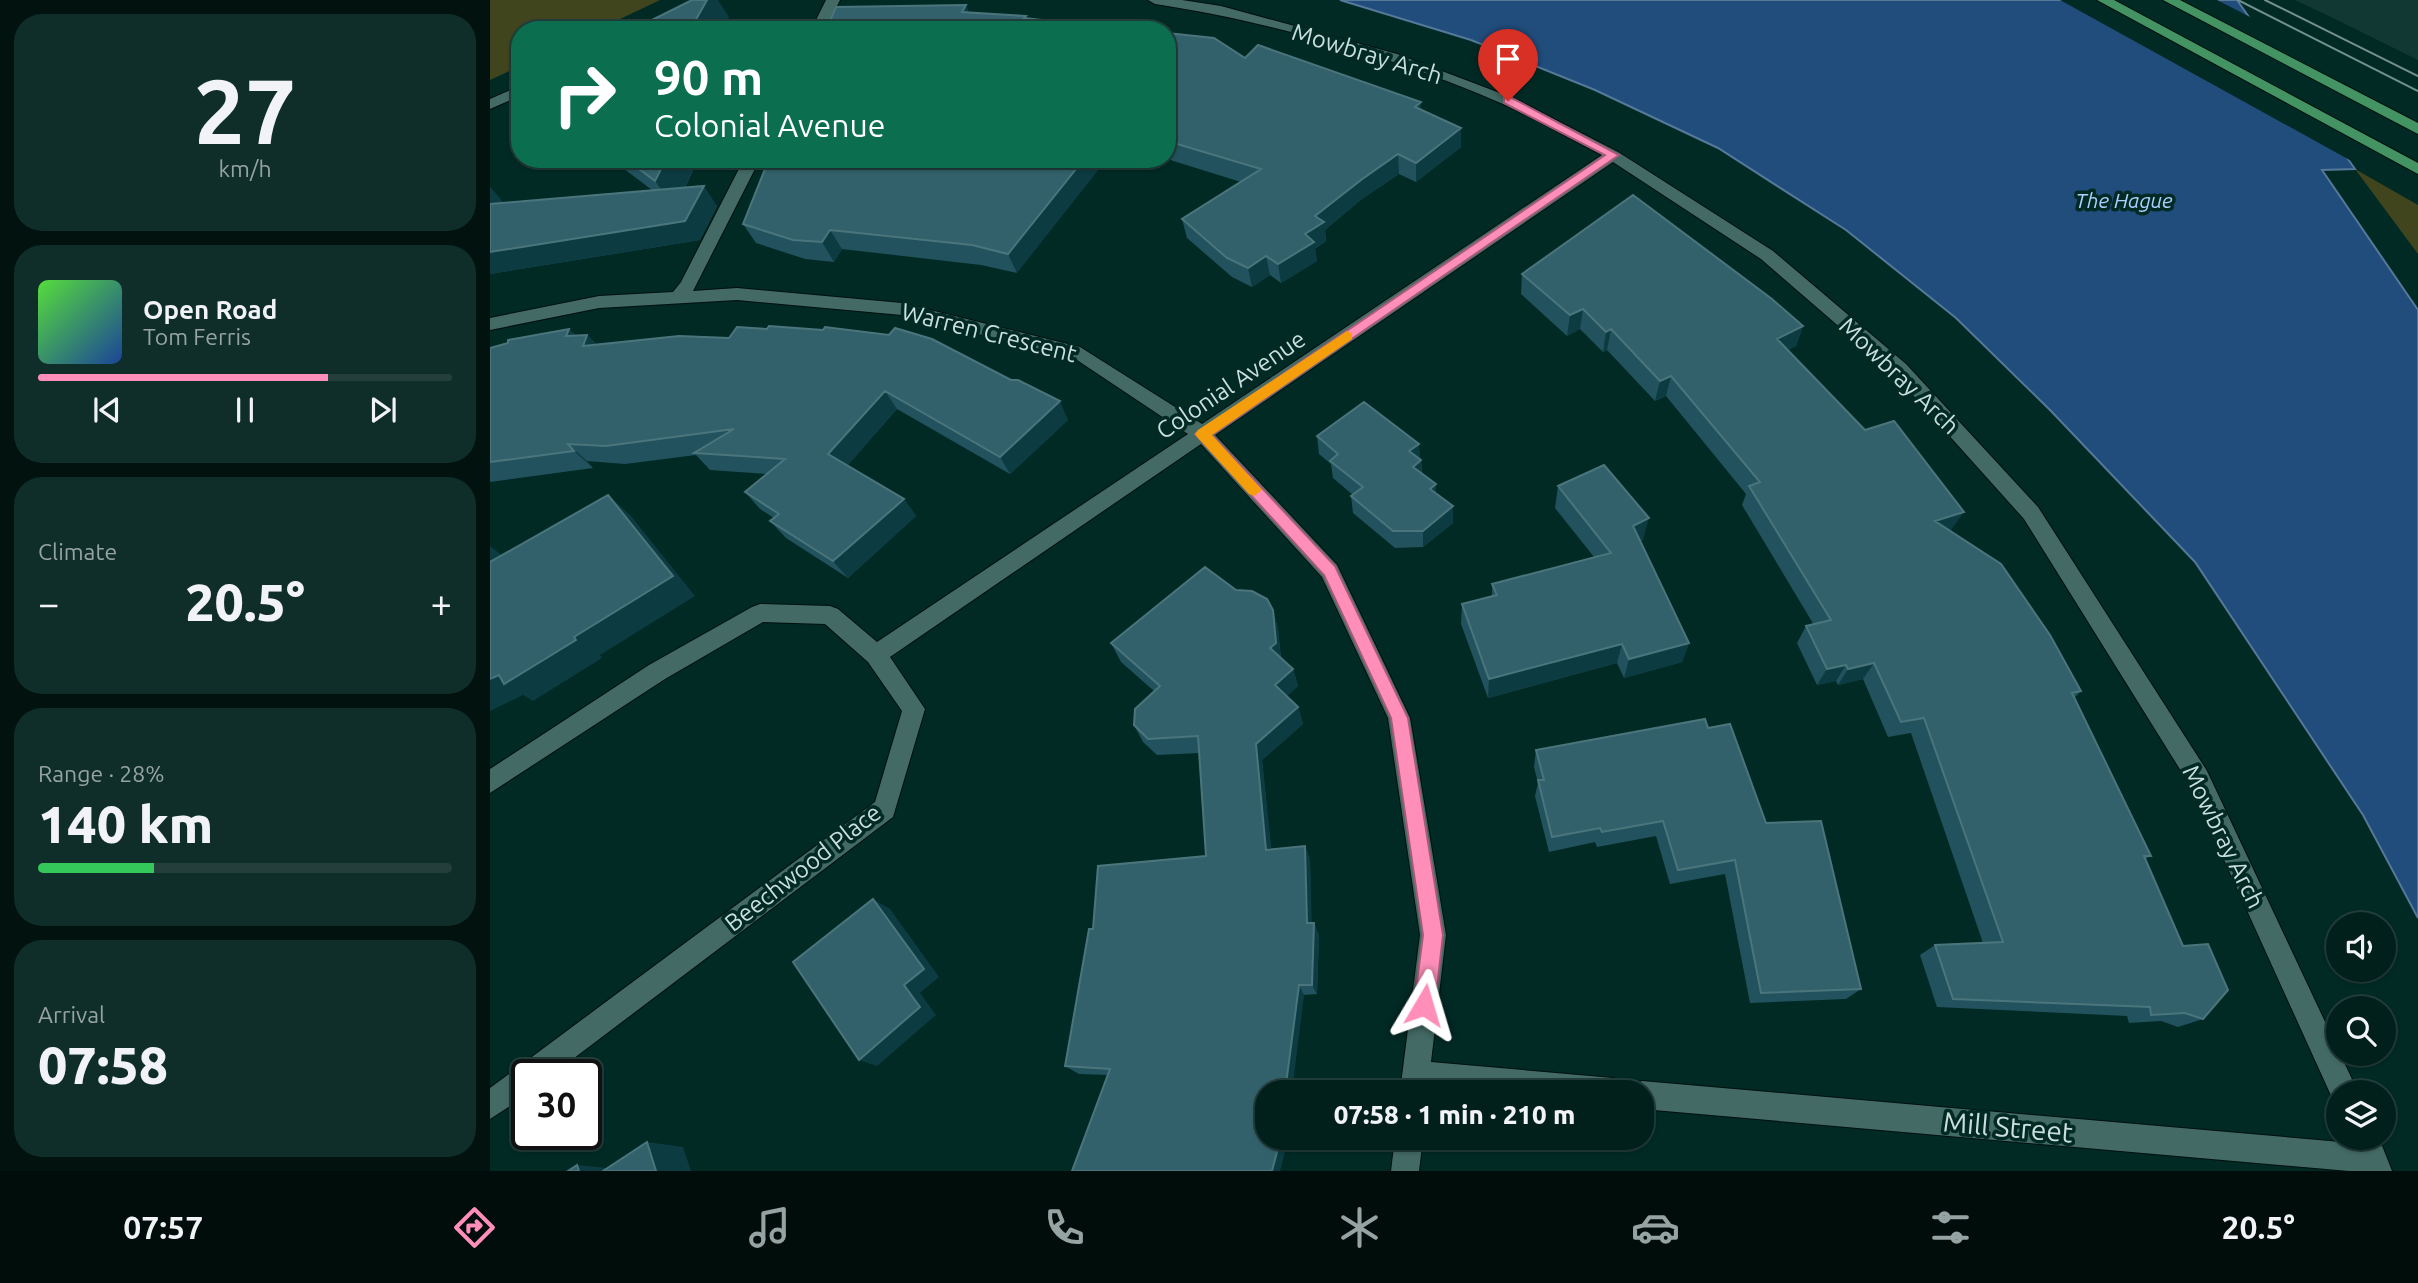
<!DOCTYPE html>
<html lang="en">
<head>
<meta charset="utf-8">
<style>
  :root { --surface:#01201c; --page:#0f2d29; --text:#f1f3f6; --muted:#96a3a3; --line:#233e3b; --accent:#ff8eb9 }
  body { margin:0; font-family:Ubuntu,sans-serif; background:var(--page); color:var(--text); height:100vh; display:flex; flex-direction:column; font-size:26px; white-space:nowrap }
  * { box-sizing:border-box; margin:0 }
  p { font-size:23px; color:var(--muted) }
  .icon { flex:none; width:38px; height:38px; fill:none; stroke:currentColor; stroke-width:2; stroke-linecap:round; stroke-linejoin:round }
  .map { position:relative; flex:1; overflow:hidden }
  .drawer { display:flex; flex-direction:column; gap:14px; padding:14px; background:#01120f; width:490px }
  .drawer>* { flex:none }
  .top-card { position:absolute; left:21px; top:21px; width:665px; height:147px; border-radius:28px; box-shadow:0 2px 5px #0004,0 0 0 2px var(--line); background:#0b6e4f; color:#fff; overflow:hidden }
  .buttons { position:absolute; left:1836px; top:912px; display:grid; gap:14px }
  .buttons a { display:grid; place-items:center; width:70px; height:70px; border-radius:50%; background:var(--surface); box-shadow:0 2px 5px #0004,0 0 0 2px var(--line); font-size:35px }
  .speed { position:absolute; left:21px; top:1059px; display:flex; gap:14px; font-size:35px; font-weight:700; text-align:center }
  .speed>* { display:grid; place-content:center; width:91px; height:91px; border-radius:50%; background:var(--surface); box-shadow:0 2px 5px #0004,0 0 0 2px var(--line); line-height:1 }
  .speed .limit { border:4px solid #111; border-radius:10px; background:#fff; color:#111 }
  .pin { position:absolute; display:grid; place-items:center; width:60px; height:60px; color:#fff; margin:-72px -30px; border-radius:50% 50% 50% 0; rotate:-45deg; box-shadow:0 0 7px #0007 }
  .pin .icon { rotate:45deg }
  .me { position:absolute; width:77px; margin:-38px; rotate:7deg; stroke-linejoin:round; filter:drop-shadow(0 0 5px #0008) }
  .turn { display:flex; align-items:center; gap:24px; height:147px; padding:0 28px; font-size:32px }
  .turn .icon { width:91px; height:91px; stroke-width:2.5 }
  .turn b { display:block; font-size:49px; line-height:60px }
  .big { font-size:52px; font-weight:800; line-height:1.1 }
  .drawer .widget { flex:1; display:flex; flex-direction:column; justify-content:center; gap:10px; min-width:0; padding:0 24px; border-radius:28px; background:var(--page) }
  .drawer .dial { align-items:center; gap:0 }
  .dial b { font-size:91px; line-height:1 }
  .song { display:flex; align-items:center; gap:21px }
  .cover { width:84px; height:84px; border-radius:10px; background:linear-gradient(135deg,hsl(110 70% 55%),hsl(220 70% 35%)) }
  .played { height:7px; border-radius:4px; background:linear-gradient(90deg,var(--accent) 70%,var(--line) 70%) }
  .keys { display:flex; justify-content:space-around; direction:ltr }
  .heat { display:flex; justify-content:space-between; align-items:center; font-size:38px; direction:ltr }
  .charge { height:10px; border-radius:5px; background:linear-gradient(90deg,#34c759 28%,var(--line) 0) }
  .trip { position:absolute; left:765px; top:1080px; width:399px; height:70px; border-radius:28px; background:var(--surface); box-shadow:0 2px 5px #0004,0 0 0 2px var(--line); font-weight:800; line-height:70px; text-align:center }
  .tabs { display:flex; height:112px; justify-content:space-around; align-items:center; background:#000d0b; color:var(--muted) }
  .tabs .icon { width:49px; height:49px }
  .tabs .current { color:var(--accent) }
  .tabs b { font-size:32px; color:var(--text) }
  main { display:flex; flex:1; min-height:0 }
  .map>svg:first-child { display:block }
  .built { fill:#123834 }
  .green { fill:#40451d }
  .water { fill:#214d7d; stroke:#547999; stroke-width:2 }
  .pier { fill:#012a25 }
  .lines { fill:none; stroke-linecap:round; stroke-linejoin:round }
  .street-casing { stroke:#00100d; stroke-width:2 }
  .primary-casing { stroke:#00100d; stroke-width:2 }
  .street { fill:#436a64; fill-rule:evenodd }
  .primary { fill:#449463; fill-rule:evenodd }
  .tram { stroke:#72908c; stroke-width:2 }
  .wall { fill:#21525d }
  .shaded-wall { fill:#0c3b41 }
  .building { fill:#33616b; stroke:#4b757c; stroke-width:2 }
  .route { fill:#ff8eb9; stroke:#a65c78; stroke-width:2 }
  .slow { fill:#f59e0b }
  .labels { text-anchor:middle; stroke-width:7; stroke-linejoin:round; paint-order:stroke }
  .far-water-label { font-size:21px; font-style:italic; fill:#abd1fe; stroke:#012a25 }
  .street-label { font-size:24px; fill:#cadfdb; stroke:#012a25 }
  .near-street-label { font-size:28px; fill:#cadfdb; stroke:#012a25 }
</style>
</head>
<body>
<main>
<section class="drawer">
<div class="widget dial"><b>27</b><p>km/h</p></div>
<div class="widget">
<div class="song"><i class="cover"></i><div><b>Open Road</b><p>Tom Ferris</p></div></div>
<div class="played"></div>
<div class="keys"><svg class="icon" aria-label="previous" viewBox="0 0 24 24"><path d="M18 5L8 12l10 7zM5 5v14"/></svg><svg class="icon" aria-label="pause" viewBox="0 0 24 24"><path d="M8 5v14M16 5v14"/></svg><svg class="icon" aria-label="next" viewBox="0 0 24 24"><path d="M6 5l10 7-10 7zM19 5v14"/></svg></div>
</div>
<div class="widget"><p>Climate</p>
<div class="heat"><a>−</a><b class="big">20.5°</b><a>+</a></div>
</div>
<div class="widget"><p>Range · 28%</p><b class="big">140 km</b><div class="charge"></div></div>
<div class="widget"><p>Arrival</p><b class="big">07:58</b></div>
</section>
<div class="map">
<svg width="1928" height="1171" viewBox="0 0 1928 1171">
  <rect width="100%" height="100%" fill="#012a25"/>
  <!-- built -->
  <path class="built" d="M1805,0h123v60l-87,-43z"/>
  <!-- green -->
  <path class="green" d="M0,0h170l-63,30h-77v36l-30,14z
    M1865,169l63,36v49z"/>
  <!-- water -->
  <path class="water" d="M850,0h897l118,169 -33,1 96,140v608l-55,-103 -168,-253 -145,-152 -94,-92 -110,-88 -128,-82 -123,-58 -124,-50z"/>
  <!-- pier -->
  <path class="pier" d="M1570,0h157l37,19 101,144z"/>
  <g class="lines">
    <defs>
      <path id="street" d="M336,0h14l-15,30h-14z
        M658,0h34l39,6 176,48 116,44 105,54 155,99 133,113 132,143 169,264 151,321h-20v11l-4,-1 -143,-315 -167,-268 -130,-145 -133,-115 -148,-97 -398,273 122,130 73,153 36,217 -15,127 182,16 10,4 4,10h-164l-35,-3v3h-28l20,-157 -32,-217 -66,-141 -121,-133 -311,213 35,52 -32,108 -340,257h-26v21l-37,24v-31l385,-286 27,-91 -34,-49 -43,-38 -62,-2 -98,57 -175,114v-24l159,-104 103,-58 8,-3 70,2 8,3 39,33 311,-208 -114,-76 -172,-43 -165,-15 -138,8 -109,22v-12l109,-22 74,-4 8,-10 63,-123h16l-67,132 44,-3 165,15 178,44 122,77 400,-269c-33,-17 -66,-36 -99,-51 -105,-46 -235,-83 -348,-100z
        M30,86v10l-30,13v-10z
        M1152,1081l711,62 -2,-5h28l13,33h-43l-707,-62v-17h-13l3,-7z
        M905,1138h28l-4,33h-28z"/>
      <path id="primary" d="M1607,0h17l304,163v11z
        M1673,0h17l238,123v11z"/>
    </defs>
    <!-- street casing -->
    <use href="#street" class="street-casing"/>
    <!-- primary casing -->
    <use href="#primary" class="primary-casing"/>
    <!-- street -->
    <use href="#street" class="street"/>
    <!-- primary -->
    <use href="#primary" class="primary"/>
    <!-- tram -->
    <path class="tram" d="M1748,0l180,91
      M1775,0l153,76"/>
  </g>
  <!-- wall -->
  <path class="wall" d="M677,33l78,25 176,51 40,19v19l-45,35 -17,-8 -37,25 -37,31 1,11 -11,8 2,12 -36,22 -11,-8 -18,12 -20,-10 -45,-39 -5,-19 59,-37 -74,-23z
    M121,159h87l-13,29 32,18 -17,34 -210,34v-87l12,14v2l150,-13z
    M492,159l35,114 -36,-8 -139,-16 -8,13 -29,-3 -49,-16 -13,-19z
    M1032,274l281,52 -7,20 -8,4 163,180 -1,1 131,160 -7,7 77,158 -6,3 58,160 -25,8 -17,-6 -32,2 -2,-7 -190,-9 -17,-52 15,-10 48,-2 -72,-210 -23,4 -25,-58 -25,6 -2,-4 -19,4 -20,-42 9,-17 8,-1 -72,-120 4,-11 -80,-98 -11,5 -48,-51 -4,2 -23,-23 -13,7 -46,-42z
    M79,329l6,6h12l10,10 471,75 -58,54 -113,-65 -50,57 57,33 12,17 -68,62 -62,-40 -16,-17 4,-3 -14,-9 -15,-17 21,-18 -56,-4 -14,-15 -71,9 -38,-3 6,7 -103,14v-134z
    M827,436l103,23 1,1 1,13 14,11v9l17,30 -30,24 -28,1 -42,-35 -2,-17 2,-1 -20,-17 -2,-14 -12,-10z
    M1068,486l85,54 -3,1 49,102 -7,19 -58,16 -7,-15 -129,35 -27,-74 1,-20 30,-7v-13l102,-27 -39,-49z
    M746,590l37,20 5,19 3,29 12,11 5,17 -11,10 11,11 5,17 -41,36 9,89 34,-3 5,14 1,63 8,11 -2,60 -13,1 -37,143h20l-2,14 -177,-77 -29,-1 -14,-8 28,-137 113,-73 -7,-103 -42,2 -14,-13 -9,-17 20,-34 -33,-29 -10,-19z
    M1218,728l58,95 95,166 -15,10 -96,4 -25,-129 -55,10 -14,-48 -59,11 -2,-5 -46,10 -14,-56 3,-13 -4,-16 2,-17z"/>
  <!-- shaded-wall -->
  <path class="shaded-wall" d="M217,0h11l11,17 -7,13h-32z
    M476,5l8,20 -12,-13z
    M931,102v20l-6,-15z
    M971,128v19l-45,35v-19z
    M908,154l1,20 -37,25 -37,31 1,11 -11,8 2,12 -36,22 -3,-19 27,-30 10,-18 46,-36z
    M176,159h32l-23,49 -20,-27z
    M594,159h23l-90,114 -9,-19z
    M214,186l13,20 -17,34 -210,34v-22z
    M0,187l12,14 -1,22 -11,-12z
    M340,230l12,19 -8,13 -12,-20z
    M776,256l4,19 -18,12 -4,-19z
    M1093,309l-3,20 -13,7 3,-21z
    M1313,326l-7,20 -26,13 7,-20z
    M79,329l15,16 3,-10 18,18 -4,12 -35,-29z
    M1121,329l-4,21 -4,2 3,-20z
    M1181,376l-5,20 -11,5 5,-20z
    M395,391l12,18 -55,63 -14,-18z
    M570,401l8,19 -58,54 -10,-17z
    M78,444l19,17 6,7 -19,-17z
    M929,444l3,34 -8,6 -5,-33z
    M946,484v17l-6,-12z
    M118,495l23,21 64,80 -95,59 2,3 -69,43 -10,-6 -33,16v-32l84,-42z
    M414,499l12,17 -68,62 -15,-17z
    M963,506v17l-30,24v-16z
    M1474,512l-13,18 -28,9 12,-18z
    M1159,518l-6,22 -16,7 6,-21z
    M0,546l13,10 -13,35z
    M783,610l5,19 3,32 -11,-13z
    M1199,643l-7,19 -58,16 5,-19z
    M1132,644l-5,19 -129,35 1,-19z
    M1384,663l-11,16 -25,6 10,-16z
    M1356,665l-10,16 -19,4 10,-16z
    M803,669l5,17 -18,17 -5,-18z
    M808,707l5,17 -41,36 11,103 -7,-13 -10,-106z
    M815,846l5,14 2,75 -5,-12z
    M383,899l17,10 49,68 -19,16 16,22 -59,51 -18,-6 45,-75z
    M824,923l5,11 -2,60 -5,-9z
    M809,985l5,10 -12,97h-7z
    M790,1138h7l-2,14 -5,19h-8z
    M157,1142l36,5 8,24h-35z
    M87,1165l40,4 1,2h-39z"/>
  <!-- building -->
  <path class="building" d="M202,0h15l-17,30h-58z
    M476,5l-4,7 64,4 -2,2 109,12h-307l10,-23z
    M677,33l47,5 31,20 13,-13 163,57 -6,5 46,21 -45,35 -18,-9 -37,26 -46,36 9,6 -19,12 9,8 -36,22 -12,-8 -18,12 -21,-10 -45,-39 79,-50 -94,-28z
    M136,159h40l-11,22z
    M279,159h213l25,3 2,-3h75l-76,95 -36,-9 -142,-15 -8,12 -29,-2 -50,-16z
    M214,186l-19,35 -195,31v-48z
    M1143,195l139,104 31,27 -26,13 88,91 29,-9 70,91 -29,9 66,43 49,71 31,56 -9,2 79,163h-7l39,90 25,-2 20,46 -25,29 -18,-6 -34,2 -1,-8 -197,-8 -18,-54 68,-3 -79,-224 -23,4 -27,-59 -26,6 -2,-4 -19,4 -21,-43 25,-6 -82,-134 11,-4 -89,-106 -11,5 -49,-52 -5,3 -23,-23 -13,6 -48,-41z
    M279,326l54,4 2,-3 64,8 6,-7 37,11 79,41h7l42,21 -60,56 -115,-66 -57,63 76,45 -71,62 -63,-40 9,-7 -34,-22 40,-33 -91,-6 40,-24 -128,17 -38,-2 6,7 -84,11v-114l18,-5v-3l61,-11 -3,7 21,-1 -4,11 96,-10 50,2 8,-11 30,2z
    M874,402l55,42 -10,7 12,9 -8,7 23,17 -6,5 23,17 -30,25h-30l-42,-35 12,-9 -33,-26 8,-7 -21,-18z
    M1114,465l45,53 -16,8 56,117 -60,16 -7,-15 -133,35 -27,-75 35,-9 -5,-11 119,-31 -53,-67z
    M118,495l65,81 -99,61 2,3 -72,44 -5,-9 -9,4v-117z
    M715,567l31,23 16,1 15,8 6,11 3,33 -6,5 23,21 -18,16 23,22 -42,37 10,106 39,-4 2,77h7l-2,62h-13l-14,107h-18v46h13l-2,10 -6,23h-200l38,-102 -45,-3 24,-137h4l5,-63 108,-10 -8,-120 -50,3 -14,-14 1,-16 25,-23 -49,-43z
    M1215,719l3,9 22,-4 36,99 55,-2 40,168 -100,4 -26,-133 -57,10 -15,-49 -61,11 -2,-4 -48,9 -14,-57h6l-8,-30z
    M383,899l51,70 -20,16 16,22 -61,53 -66,-98z
    M157,1142l9,29h-53z
    M87,1165l2,6h-11z"/>
  <!-- route -->
  <path class="route" d="M1014,98h8l107,57 -407,280 123,131 73,152 35,217 -8,70 -3,7 -8,3 -7,-3 -3,-7 9,-70 -32,-217 -67,-143 -129,-141 410,-279 -101,-52z"/>
  <!-- slow -->
  <path class="slow" d="M857,331l5,2v6l-140,96 50,55 -8,6 -5,-2 -51,-56 -3,-4 3,-4z"/>
  <g class="labels">
    <!-- far-water labels -->
    <g class="far-water-label">
      <text x="1634" y="208">The Hague</text>
    </g>
    <!-- street labels -->
    <g class="street-label">
      <text transform="translate(877 54) rotate(17)" y="8">Mowbray Arch</text>
      <text transform="translate(499 333) rotate(14)" y="8">Warren Crescent</text>
      <text transform="translate(1409 376) rotate(44)" y="8">Mowbray Arch</text>
      <text transform="translate(741 385) rotate(-34)" y="8">Colonial Avenue</text>
      <text transform="translate(1733 837) rotate(64)" y="8">Mowbray Arch</text>
      <text transform="translate(313 868) rotate(-38)" y="8">Beechwood Place</text>
    </g>
    <!-- near-street labels -->
    <g class="near-street-label">
      <text transform="translate(1518 1127) rotate(5)" y="10">Mill Street</text>
    </g>
  </g>
</svg>
<div class="buttons">
<a><svg class="icon" aria-label="sound" viewBox="0 0 24 24"><path d="M4 9h4l5-4v14l-5-4H4zM17 9q2 3 0 6"/></svg></a>
<a><svg class="icon" aria-label="search" viewBox="0 0 24 24"><circle cx="10" cy="10" r="6"/><path d="M15 15l6 6"/></svg></a>
<a><svg class="icon" aria-label="layers" viewBox="0 0 24 24"><path d="M12 4l9 5-9 5-9-5zM3 14l9 5 9-5"/></svg></a>
</div>
<div class="speed"><div class="limit">30</div></div>
<div class="pin" style="left:1018px;top:101px;background:#d93025"><svg class="icon" aria-label="arrive" viewBox="0 0 24 24"><path d="M6 21V4h12l-3 4 3 4H6"/></svg></div>
<svg class="me" style="left:934px;top:1005px" viewBox="-20 -20 40 40"><path d="M0-17L14 15 0 8-14 15z" fill="#ff8eb9" stroke="#fff" stroke-width="4"/></svg>
<div class="trip">07:58 · 1 min · 210 m</div>
<div class="top-card">
<div class="turn"><svg class="icon" aria-label="right" viewBox="0 0 24 24"><path d="M7 20v-9h11M14 6l5 5-5 5"/></svg><div><b>90 m</b>Colonial Avenue</div></div>
</div>
</div>
</main>
<nav class="tabs">
<b>07:57</b>
<svg class="icon current" aria-label="directions" viewBox="0 0 24 24"><path d="M12 3l9 9-9 9-9-9zM9 14v-3h6M13 9l2 2-2 2"/></svg>
<svg class="icon" aria-label="music" viewBox="0 0 24 24"><path d="M9 18V5l10-2v13"/><circle cx="6" cy="18" r="3"/><circle cx="16" cy="16" r="3"/></svg>
<svg class="icon" aria-label="phone" viewBox="0 0 24 24"><path d="M5 4h4l2 5-3 2q2 4 5 5l2-3 5 2v4C11 20 4 13 5 4z"/></svg>
<svg class="icon" aria-label="climate" viewBox="0 0 24 24"><path d="M12 3v18M4 7l16 10M4 17L20 7"/></svg>
<svg class="icon" aria-label="car" viewBox="0 0 24 24"><path d="M5 17H2v-5l4-1 3-4h7l3 4 3 1v5h-3M9 17h6M6 11h13"/><circle cx="7" cy="17" r="2"/><circle cx="17" cy="17" r="2"/></svg>
<svg class="icon" aria-label="filters" viewBox="0 0 24 24"><path d="M4 7h16M4 17h16"/><circle cx="9" cy="7" r="2"/><circle cx="15" cy="17" r="2"/></svg>
<b>20.5°</b>
</nav>
</body>
</html>
